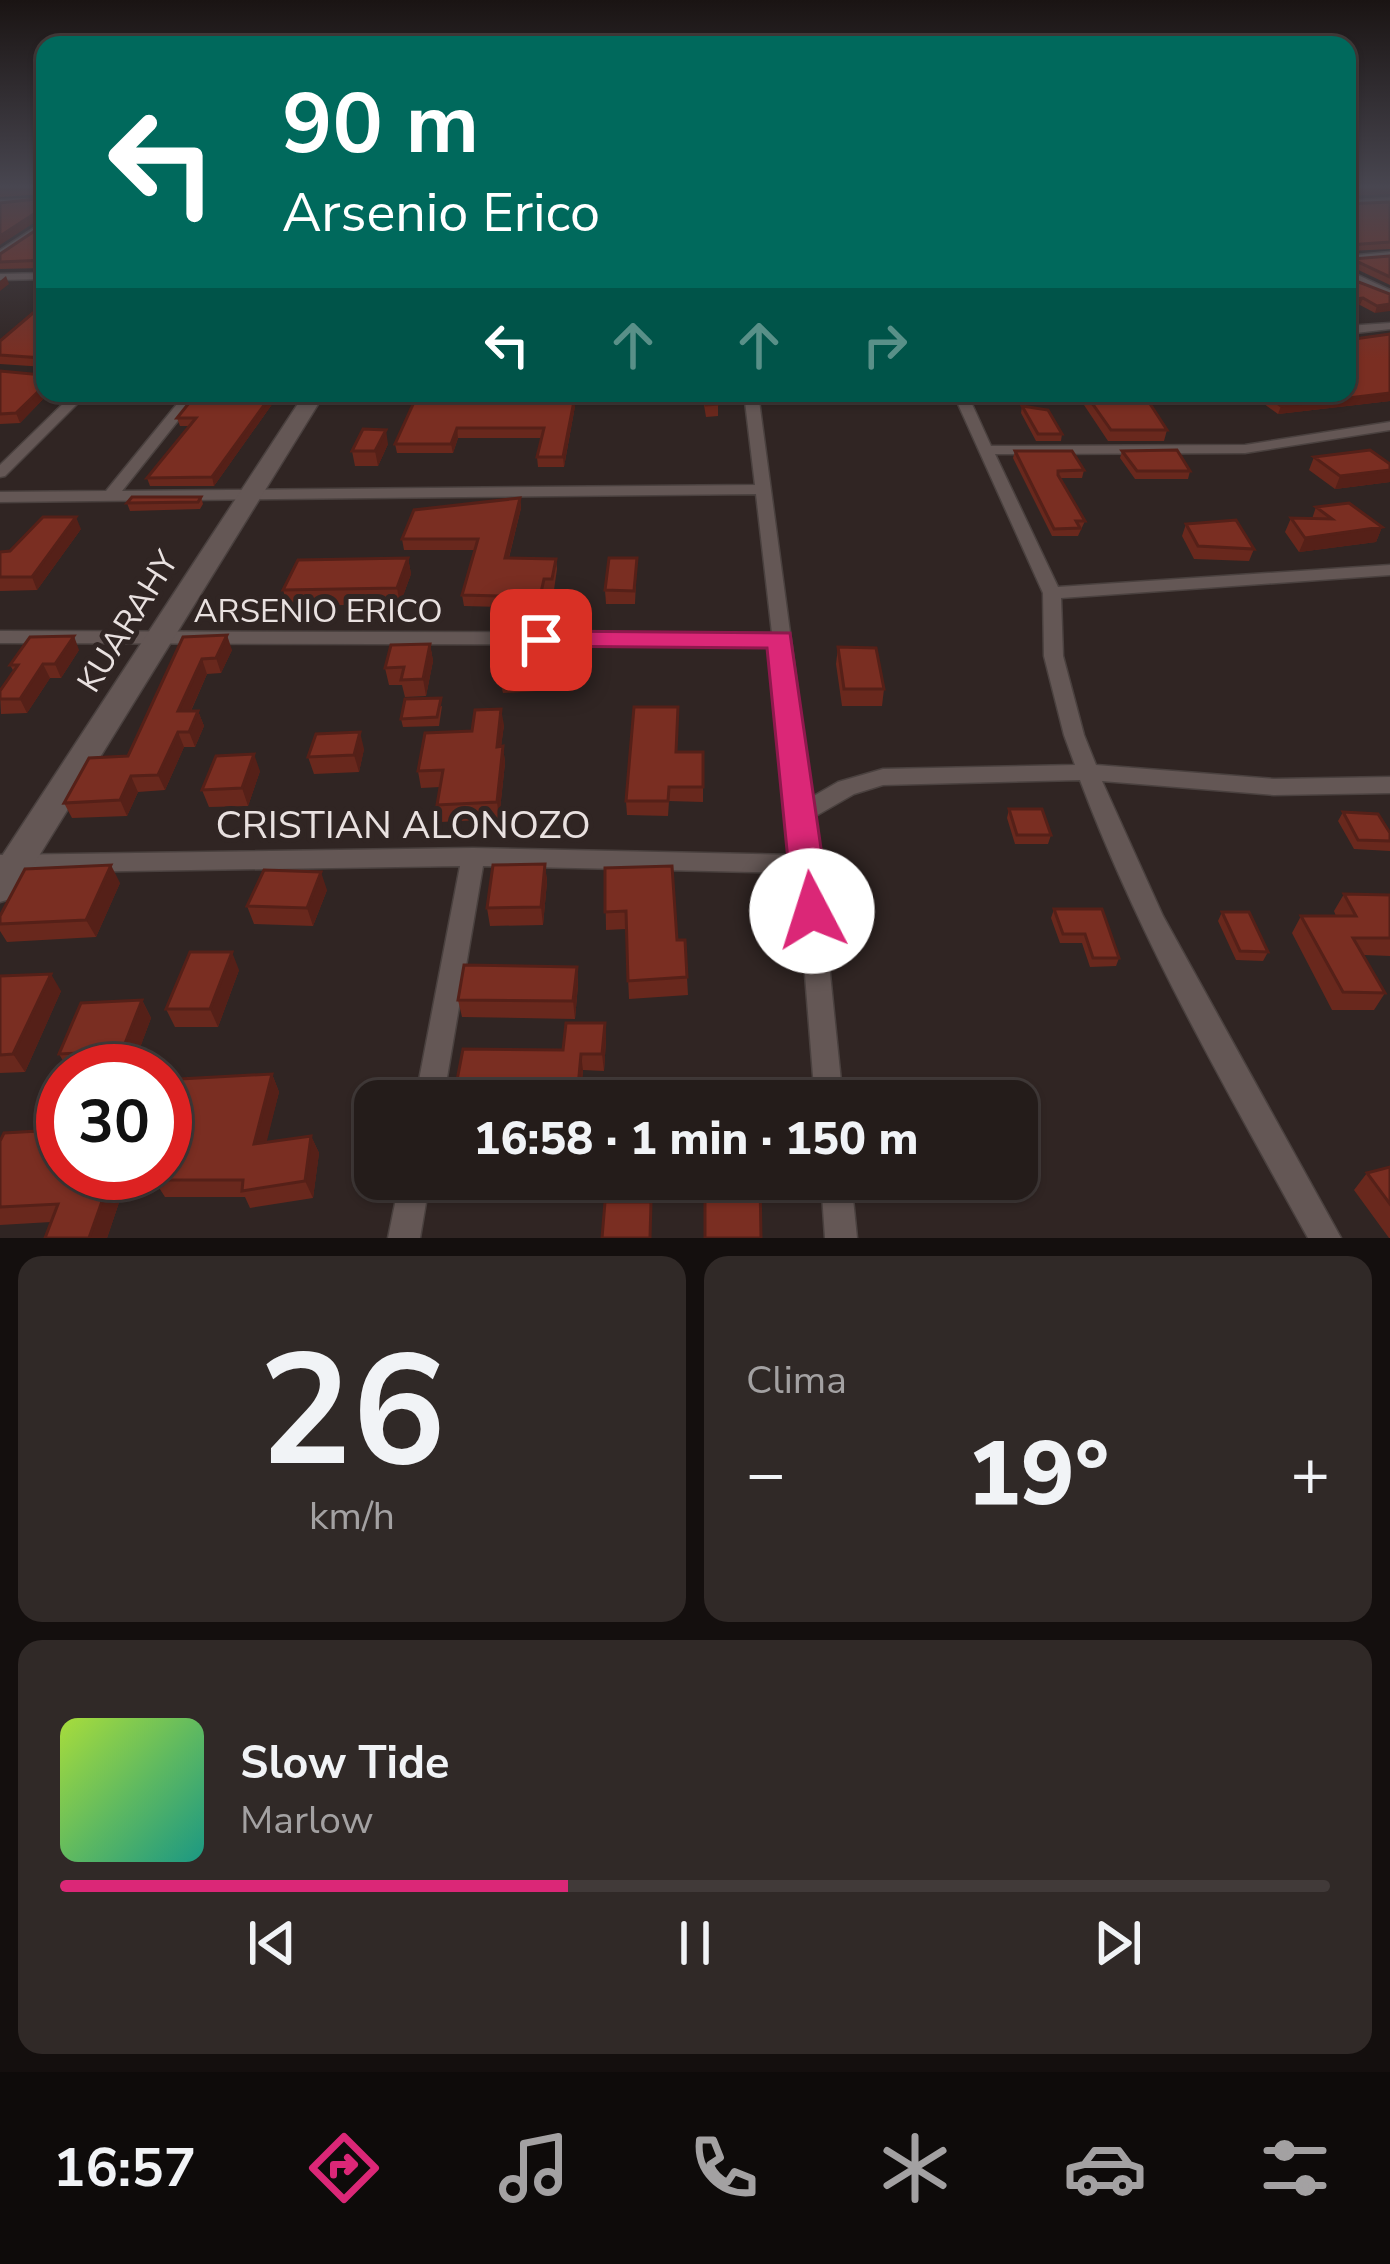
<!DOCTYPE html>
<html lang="es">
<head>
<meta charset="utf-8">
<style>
  :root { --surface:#241c1a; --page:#302927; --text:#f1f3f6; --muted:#a3a1a2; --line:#413a39; --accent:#db2777 }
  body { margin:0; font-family:"Nunito Sans",sans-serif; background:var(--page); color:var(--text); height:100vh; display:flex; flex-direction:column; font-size:45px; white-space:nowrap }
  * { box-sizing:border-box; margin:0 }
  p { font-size:39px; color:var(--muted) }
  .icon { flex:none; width:66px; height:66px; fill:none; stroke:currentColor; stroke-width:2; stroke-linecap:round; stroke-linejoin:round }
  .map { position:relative; height:1238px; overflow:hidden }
  .details { display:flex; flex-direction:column; gap:18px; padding:18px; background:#140f0e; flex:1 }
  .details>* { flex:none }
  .banner { position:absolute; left:36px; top:36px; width:1320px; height:366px; border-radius:24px; box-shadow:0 3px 9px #0004,0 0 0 3px var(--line); background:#00695c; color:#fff; overflow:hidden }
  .speed { position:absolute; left:36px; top:1044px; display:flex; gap:24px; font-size:60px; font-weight:700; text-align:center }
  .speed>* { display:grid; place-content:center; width:156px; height:156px; border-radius:50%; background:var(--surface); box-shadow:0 3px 9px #0004,0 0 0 3px var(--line); line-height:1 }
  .speed .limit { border:18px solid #d22; background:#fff; color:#111 }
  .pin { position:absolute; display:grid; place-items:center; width:102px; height:102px; color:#fff; margin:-51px; border-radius:24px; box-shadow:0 6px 18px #0006 }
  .me { position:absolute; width:132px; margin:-66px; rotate:355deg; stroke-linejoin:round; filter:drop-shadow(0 0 9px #0008) }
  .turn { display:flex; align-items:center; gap:42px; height:252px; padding:0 48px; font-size:54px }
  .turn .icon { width:156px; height:156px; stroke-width:2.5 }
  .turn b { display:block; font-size:84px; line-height:102px }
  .lanes { display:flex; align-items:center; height:114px; padding:0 48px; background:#0003; justify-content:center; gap:60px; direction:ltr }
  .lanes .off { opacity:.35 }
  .big { font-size:90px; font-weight:800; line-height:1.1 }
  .details .widget { flex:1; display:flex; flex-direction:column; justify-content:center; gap:18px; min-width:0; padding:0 42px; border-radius:24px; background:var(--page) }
  .details .dial { align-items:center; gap:0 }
  .dial b { font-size:156px; line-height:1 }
  .song { display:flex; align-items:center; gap:36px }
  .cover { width:144px; height:144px; border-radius:18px; background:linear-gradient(135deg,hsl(80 70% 55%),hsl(170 70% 35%)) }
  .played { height:12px; border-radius:6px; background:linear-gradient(90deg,var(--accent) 40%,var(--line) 40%) }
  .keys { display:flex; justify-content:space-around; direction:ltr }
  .heat { display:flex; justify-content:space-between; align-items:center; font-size:66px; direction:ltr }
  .details .tiles { flex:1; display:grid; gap:18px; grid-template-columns:1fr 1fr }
  .widget:last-child { grid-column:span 2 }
  .trip { position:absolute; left:354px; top:1080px; width:684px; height:120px; border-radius:24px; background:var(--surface); box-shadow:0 3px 9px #0004,0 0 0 3px var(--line); font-weight:800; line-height:120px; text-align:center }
  .menu { display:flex; height:192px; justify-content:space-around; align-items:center; background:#0e0b0a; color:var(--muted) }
  .menu .icon { width:84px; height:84px }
  .menu .selected { color:var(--accent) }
  .menu b { font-size:54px; color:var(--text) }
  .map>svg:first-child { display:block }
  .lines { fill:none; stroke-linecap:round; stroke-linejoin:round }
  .street-casing { stroke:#4a413f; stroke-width:3 }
  .secondary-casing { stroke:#4a413f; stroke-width:3 }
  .street { fill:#645755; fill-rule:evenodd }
  .secondary { fill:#645755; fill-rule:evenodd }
  .wall { fill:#69281d }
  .shaded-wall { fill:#552018 }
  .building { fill:#7a2e22; stroke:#552018; stroke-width:3 }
  .route { fill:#db2777; stroke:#8e194d; stroke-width:3 }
  .labels { text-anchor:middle; stroke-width:10; stroke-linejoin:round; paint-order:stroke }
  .street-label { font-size:33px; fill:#e9e1e0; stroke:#302523 }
  .near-street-label { font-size:39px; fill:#e9e1e0; stroke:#302523 }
</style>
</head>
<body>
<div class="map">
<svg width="1390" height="1238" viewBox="0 0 1390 1238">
  <rect width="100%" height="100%" fill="#302523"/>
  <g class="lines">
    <defs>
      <path id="street" d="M1390,198v6l-43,3v-6z
        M45,199v6l-45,1v-6z
        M45,221v7l-45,30v-8z
        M1390,252v6l-43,4v-6z
        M45,273v6l-45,1v-6z
        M1390,323v6l-43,5v-8z
        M74,393h14l-83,83 -5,1v-12z
        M186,393h14l-78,98 633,-6 -11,-92h14l54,404 26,-15 45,-13 192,-4 -11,-30 -20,-79 -1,-63 -90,-200h14l24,53 254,-1 145,-23v8l-145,23 -250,1 63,133 332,-22v10l-329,23 2,58 21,79 12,30 178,14 116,-2v16l-116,2 -172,-14 61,135 178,322h-33c-82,-149 -168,-298 -228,-458l-197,5 -29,9 -40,23 29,284h-28l-18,-228 -314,-7 -40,235h-28l45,-235 -460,7v-18l473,-7 322,7 -22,-210 -773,-2v-12l772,2 -16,-139 -756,8v-10l106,-1z
        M400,1179h30l-10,59h-32z
        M821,1179h30l6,59h-32z"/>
      <path id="secondary" d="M1347,270l43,20v11l-43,-20z
        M305,393h20l-312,505 -13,4v-43z"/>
    </defs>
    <!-- street casing -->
    <use href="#street" class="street-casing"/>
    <!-- secondary casing -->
    <use href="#secondary" class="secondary-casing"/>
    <!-- street -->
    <use href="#street" class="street"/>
    <!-- secondary -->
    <use href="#secondary" class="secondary"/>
  </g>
  <!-- wall -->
  <path class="wall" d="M0,186h45v8l-45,3z
    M1390,202v47l-41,2 -1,27 42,16 -15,19 -15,-8 -13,2v-103z
    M45,224v44l-45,1v-15z
    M1390,256v29l-40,-19 2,-7z
    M45,312v55l-45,-3v-23z
    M1390,334v67l-112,13 -29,-21h98z
    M0,371l42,4 3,18h4l-29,30 -20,1z
    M197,393h83l-66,93h-64l-3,-8 42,-52h-9l-3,-8z
    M702,393h16v23l-12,1z
    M1076,393h67l24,37 -3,11h-56z
    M575,396v10l-11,61h-26l-1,-10 4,-19h-83l-5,15h-56l-2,-9 54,-44z
    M1022,406l40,28 -1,7h-25l-15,-28z
    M388,444l-10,22h-23l-3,-15z
    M1015,451l69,19 -2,8h-22l25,43 -7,15h-26l-39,-78z
    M1122,451l68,20 -2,8h-53l-15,-21z
    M1314,457l76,7v18l-55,7 -26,-19z
    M201,497l2,7 -3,5 -70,2 -3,-8z
    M520,498l1,10 -12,50 47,1 1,10 -3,21h-9l-4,18 -77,-2 -2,-11 13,-45h-71l-2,-11z
    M1316,507l66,20 -6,15 -77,10 -14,-20 6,-14 21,1z
    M1186,524l68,25 -5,12 -55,-2 -12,-23z
    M81,529l-44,61 -37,1v-39l10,-1z
    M408,558l3,16 -11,30 -112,2 -5,-16z
    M637,558l-2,46h-29l-1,-14z
    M183,637l49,13 -11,23 -14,1 -16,37h7l6,15 -9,21h-11l-19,43 -27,2 -11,24 -55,2 -8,-15 64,-47z
    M430,644l3,17 -7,35 -21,1 -3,-12h-13l-4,-17z
    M838,647l46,42 -2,17h-40l-6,-42z
    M79,650l-18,28h-11l-23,35 -26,1 -1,-23 14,-19 -4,-7z
    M572,665l-1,24 -68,4 -2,-8z
    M442,706l-3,20 -36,1 -2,-8z
    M504,725l-3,21h2l2,17 -6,56 -58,3 -4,-17 3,-18 -19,1 -3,-17 54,-40z
    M364,749l-5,23 -45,2 -6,-17z
    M677,752h26v50l-34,-1 -1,15 -41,-1 -1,-14z
    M260,771l-12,35 -39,1 -7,-17z
    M1009,809l42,26 -3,9h-33l-8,-26z
    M1343,812l47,21v18l-36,-2 -16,-28z
    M545,864l2,18 -4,43 -53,1 -3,-18z
    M605,868l72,72 10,37 1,18 -59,4 -3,-70 -20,1z
    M120,883l-24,54 -89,5 -7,-11v-15z
    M327,890l-14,36 -59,-2 -7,-18z
    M1344,894l46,1v61l-26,-1 21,38 -11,17h-42l-40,-77 9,-17h35l-2,-5z
    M1054,909l65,49 -3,8 -26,1 -8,-24h-22l-9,-25z
    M1222,912l46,40 -5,9 -27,-1 -18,-39z
    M577,967l1,18 -3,34 -113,-2 -4,-17z
    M239,970l-21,57h-43l-9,-18z
    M0,976l61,15 -36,81 -25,1z
    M142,1000l9,18 -19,51 -63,2 -10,-17z
    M605,1023l1,17 -2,31 -21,-1 -3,31h-125l-1,-5 109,-46z
    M272,1074l7,18 -13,50 45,-6 8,17 -6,45 -63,10 -5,-11h-80l-11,-17 14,-35 -3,-6v-12z
    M0,1141l63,32h66l-22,65h-62l6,-16 -51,3z
    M1390,1167v71h-1l-35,-48 13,-17z"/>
  <!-- shaded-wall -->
  <path class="shaded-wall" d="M1390,188v6l-43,2 2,-6z
    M40,210l3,7 -43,28v-9z
    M6,276l3,8 -9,7v-10z
    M1363,298l-3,7 -13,2v-7z
    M1390,304v7l-15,2 2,-7z
    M45,385v8h4l-29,30 -4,-10z
    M273,393h7l-66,93 -2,-9z
    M1390,393v8l-112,13 3,-8z
    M575,396v10l-11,61 -1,-10z
    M457,428l1,10 -5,15 -2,-9z
    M386,430l2,14 -10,22 -3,-15z
    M1390,470v12l-55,7 5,-13z
    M520,498l1,10 -15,61 -1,-11z
    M76,517l5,12 -44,61 -5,-13z
    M1382,527l-6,15 -77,10 6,-14z
    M408,558l3,16 -11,30 -3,-16z
    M227,635l5,15 -11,23 -5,-15z
    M74,636l5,14 -18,28 -6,-14z
    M430,644l3,17 -7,35 -3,-17z
    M202,659l5,15 -23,52 -6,-15z
    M43,664l7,14 -23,35 -7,-14z
    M501,709l3,16 -5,38 -2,-16z
    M198,711l6,15 -9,21 -6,-15z
    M178,732l6,15 -19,43 -7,-15z
    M360,732l4,17 -5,23 -5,-17z
    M503,746l2,17 -6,56 -2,-17z
    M254,754l6,17 -12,35 -6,-18z
    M131,776l7,16 -11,24 -7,-16z
    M545,864l2,18 -4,43 -2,-18z
    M111,865l9,18 -24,54 -10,-17z
    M321,872l6,18 -14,36 -6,-18z
    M232,952l7,18 -21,57 -8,-18z
    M577,967l1,18 -3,34 -2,-18z
    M51,974l10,17 -36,81 -12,-18z
    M142,1000l9,18 -19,51 -10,-18z
    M605,1023l1,17 -2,31 -2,-17z
    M581,1054l2,16 -3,31h-3z
    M272,1074l7,18 -17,69 -8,-17z
    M311,1136l8,17 -6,45 -8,-17z
    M112,1173h17l-22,65h-18z"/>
  <!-- building -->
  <path class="building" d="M0,186h45v7l-2,-5 -43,2z
    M1347,186h43v2l-41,2 -2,10z
    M45,198v15l-5,-3 -40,26v-33z
    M1390,202v40l-41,3 -1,33 42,16v10l-13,2 -14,-8 -16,2v-96z
    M45,224v36l-45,2v-8z
    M1390,256v21l-38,-18z
    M45,312v55l-3,-9 -42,-3v-14l33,-28z
    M1390,334v59l-109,13 -17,-13h83v-53z
    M0,371l42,4 3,-4v14l-29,28 -16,1z
    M197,393h76l-61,84 -65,1 49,-60h-19z
    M452,393h59l64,3 -12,61h-26l7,-29h-87l-6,16h-56l20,-44h34z
    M704,393h14v11l-12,1z
    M1085,393h58l24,37h-56z
    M1022,406l26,4 14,24h-24z
    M363,429l23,1 -11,21h-23z
    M1177,450l13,21h-53l-15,-20z
    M1370,450l20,14v6l-50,6 -26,-19z
    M1015,451h57l12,19 -26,1v4l27,46h-9l4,7 -26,1z
    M132,497h69l-3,5 -71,1z
    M520,498l-15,60 51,1 -4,20h-8l-4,18 -78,-2 16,-56h-76l12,-29z
    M1349,503l33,24 -77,11 -14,-20 41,1 -16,-12z
    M43,517h33l-44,60h-32v-25l10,-1z
    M1236,520l18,29 -56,-3 -12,-22z
    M408,558l-11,30 -114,2 15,-30z
    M609,558h28l-3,33 -29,-1z
    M227,635l-11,23 -14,1 -24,52h20l-9,21h-11l-20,43 -27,1 -11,24 -56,3 25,-45 39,-2 55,-119z
    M74,636l-19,28h-12l-23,35h-20v-8l18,-26h-8l20,-28z
    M430,644l-7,35 -22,1 3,-13 -19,1 6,-23z
    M838,647l38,1 8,41h-40z
    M571,657l-1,23 -69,5 3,-23z
    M441,698l-4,19 -36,2 4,-20z
    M634,707h44l-2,45h27v35h-34l-1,14h-42z
    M501,709l-4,38 6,-1 -6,56 -60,3 6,-35 -25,1 7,-38 47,-2 3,-21z
    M360,732l-6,23 -46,2 8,-23z
    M254,754l-12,34 -40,2 14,-34z
    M1009,809h33l9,26h-34z
    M1343,812l35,2 12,19v8l-32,-1z
    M545,864l-4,43 -54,1 6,-43z
    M111,865l-25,55 -86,4v-8l25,-47z
    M672,866l5,74h8l2,37 -59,4 -2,-70 -21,1v-44z
    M264,870l57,2 -14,36 -60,-2z
    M1344,894l46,1v43h-37l32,55 -42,-1 -42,-76h55z
    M1054,909h48l17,49h-26l-8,-24h-22z
    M1222,912h27l19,40 -28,-1z
    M190,952h42l-22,57h-44z
    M464,965l113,2 -4,34 -115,-1z
    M51,974l-38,80 -13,1v-79z
    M142,1000l-20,51 -63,3 22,-51z
    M566,1023h39l-3,31h-21l-4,44 -48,-1v4h-43v-4l-32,-1 9,-47 100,1z
    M272,1074l-18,70 57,-8 -6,45 -63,10 1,-11h-89l3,-7h8v-20l7,-19 -7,1v-8l15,-48z
    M623,1100l63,1h-63z
    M57,1130l-4,8 10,-1v36h49l-23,65h-44l13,-34 -58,3v-66l4,-8z
    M1390,1167v37l-23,-31z
    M705,1179h55l1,59h-56z
    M605,1202h46l-1,36h-48z"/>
  <!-- sky -->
  <linearGradient id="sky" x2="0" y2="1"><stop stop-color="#1a1413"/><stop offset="0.52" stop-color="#484650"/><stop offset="1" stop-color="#484650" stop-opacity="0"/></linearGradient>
  <rect width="1390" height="359" fill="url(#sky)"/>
  <!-- route -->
  <path class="route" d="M541,631l249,2 40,278 -5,11 -13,4 -14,-4 -5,-11 -26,-263 -236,-2v-13z"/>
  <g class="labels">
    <!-- street labels -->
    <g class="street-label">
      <text x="318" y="622">ARSENIO ERICO</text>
      <text transform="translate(127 621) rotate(-58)" y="12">KUARAHY</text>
    </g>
    <!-- near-street labels -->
    <g class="near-street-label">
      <text x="403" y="838">CRISTIAN ALONOZO</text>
    </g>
  </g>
</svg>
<div class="speed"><div class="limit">30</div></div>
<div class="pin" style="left:541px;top:640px;background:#d93025"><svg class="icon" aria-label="arrive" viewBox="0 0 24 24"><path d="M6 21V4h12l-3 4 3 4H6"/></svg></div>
<svg class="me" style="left:812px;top:911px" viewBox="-20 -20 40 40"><circle r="19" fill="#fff"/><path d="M0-13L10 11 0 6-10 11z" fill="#db2777"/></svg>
<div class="trip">16:58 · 1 min · 150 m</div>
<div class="banner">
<div class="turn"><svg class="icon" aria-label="left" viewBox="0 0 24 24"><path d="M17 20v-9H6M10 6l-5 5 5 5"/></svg><div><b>90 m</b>Arsenio Erico</div></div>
<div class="lanes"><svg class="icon" aria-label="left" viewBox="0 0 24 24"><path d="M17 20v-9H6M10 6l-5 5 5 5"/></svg><svg class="icon off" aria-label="ahead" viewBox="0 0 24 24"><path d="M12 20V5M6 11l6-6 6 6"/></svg><svg class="icon off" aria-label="ahead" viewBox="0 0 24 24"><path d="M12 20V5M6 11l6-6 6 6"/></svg><svg class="icon off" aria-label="right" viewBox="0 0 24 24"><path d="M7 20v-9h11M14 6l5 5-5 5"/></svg></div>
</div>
</div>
<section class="details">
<div class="tiles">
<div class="widget dial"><b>26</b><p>km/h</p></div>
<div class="widget"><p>Clima</p>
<div class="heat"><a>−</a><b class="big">19°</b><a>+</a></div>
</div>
<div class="widget">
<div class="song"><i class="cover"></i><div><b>Slow Tide</b><p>Marlow</p></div></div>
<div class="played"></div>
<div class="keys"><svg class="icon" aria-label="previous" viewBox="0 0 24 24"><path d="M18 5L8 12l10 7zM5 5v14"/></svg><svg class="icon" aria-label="pause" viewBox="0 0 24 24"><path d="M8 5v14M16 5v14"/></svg><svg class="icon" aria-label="next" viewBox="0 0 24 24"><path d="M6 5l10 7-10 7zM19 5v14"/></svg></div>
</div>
</div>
</section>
<nav class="menu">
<b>16:57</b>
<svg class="icon selected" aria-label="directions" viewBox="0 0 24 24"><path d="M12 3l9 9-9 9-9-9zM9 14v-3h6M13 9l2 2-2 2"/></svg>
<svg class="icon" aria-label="music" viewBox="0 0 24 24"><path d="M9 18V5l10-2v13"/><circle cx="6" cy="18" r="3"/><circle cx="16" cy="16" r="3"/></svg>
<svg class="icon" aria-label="phone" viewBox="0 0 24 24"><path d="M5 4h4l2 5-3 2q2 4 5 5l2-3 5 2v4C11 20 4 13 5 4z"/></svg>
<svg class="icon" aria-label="climate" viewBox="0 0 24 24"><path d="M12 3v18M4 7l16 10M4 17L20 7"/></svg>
<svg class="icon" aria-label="car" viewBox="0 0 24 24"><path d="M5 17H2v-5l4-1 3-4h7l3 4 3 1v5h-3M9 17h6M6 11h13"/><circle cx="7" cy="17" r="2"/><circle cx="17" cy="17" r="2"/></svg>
<svg class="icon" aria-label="filters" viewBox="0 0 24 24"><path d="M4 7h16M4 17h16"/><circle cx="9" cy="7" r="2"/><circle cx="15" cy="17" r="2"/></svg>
</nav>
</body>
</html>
